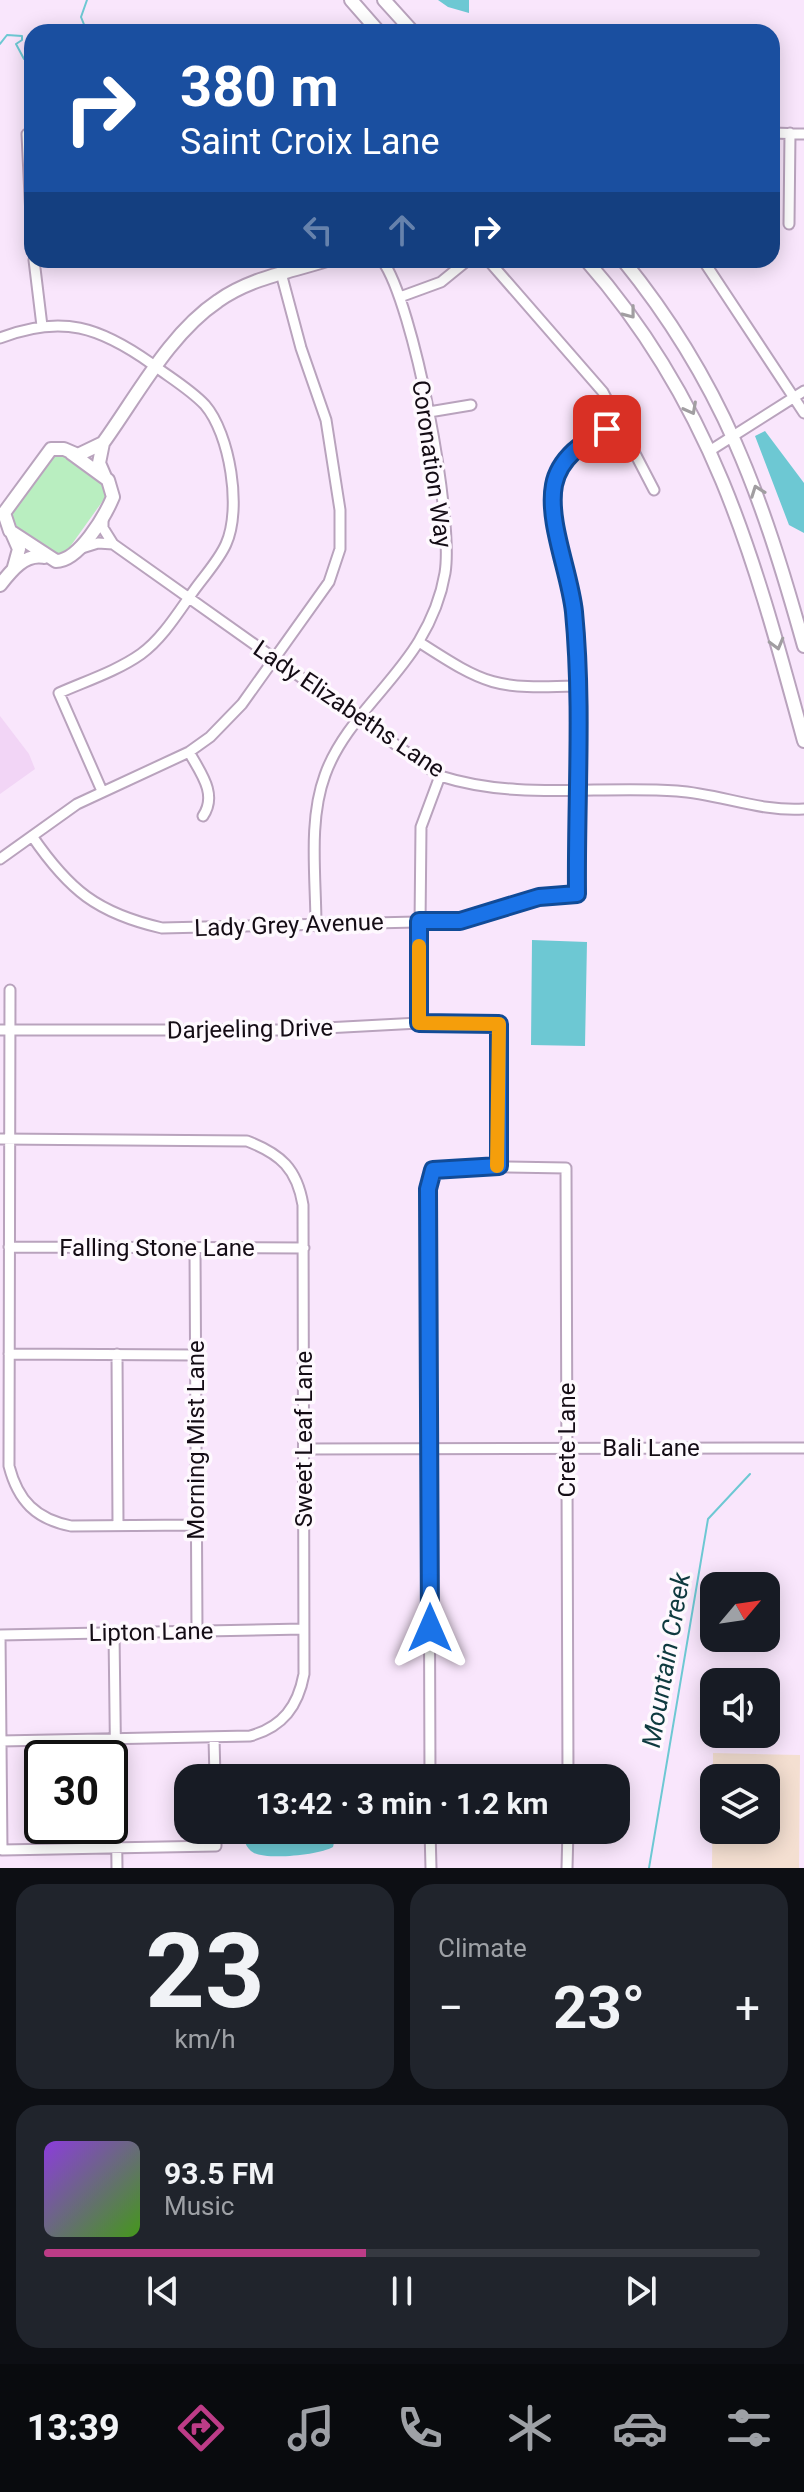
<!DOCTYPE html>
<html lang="en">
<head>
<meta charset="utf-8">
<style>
  :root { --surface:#171b24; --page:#20242c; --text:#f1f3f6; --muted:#9ea1a6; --line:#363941; --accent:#bd3c87 }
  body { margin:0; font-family:Roboto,sans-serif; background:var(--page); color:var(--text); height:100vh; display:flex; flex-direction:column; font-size:30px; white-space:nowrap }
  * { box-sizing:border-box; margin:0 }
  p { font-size:26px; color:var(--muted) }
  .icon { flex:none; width:44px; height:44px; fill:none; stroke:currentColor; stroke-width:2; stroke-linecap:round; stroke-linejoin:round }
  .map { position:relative; height:1868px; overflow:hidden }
  .sheet { display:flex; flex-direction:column; gap:16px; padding:16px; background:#0d0f14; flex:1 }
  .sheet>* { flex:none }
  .top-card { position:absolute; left:24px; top:24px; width:756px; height:244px; border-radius:24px; box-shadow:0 4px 20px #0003; background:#1a4fa0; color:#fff; overflow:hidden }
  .needle { width:52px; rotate:61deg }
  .tools { position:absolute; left:700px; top:1572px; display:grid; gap:16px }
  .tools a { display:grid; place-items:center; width:80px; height:80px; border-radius:16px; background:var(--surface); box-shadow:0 4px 20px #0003; font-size:40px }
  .speed { position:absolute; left:24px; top:1740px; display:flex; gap:16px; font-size:40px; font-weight:700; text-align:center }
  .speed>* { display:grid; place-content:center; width:104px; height:104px; border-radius:50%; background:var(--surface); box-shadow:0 4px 20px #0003; line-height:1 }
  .speed .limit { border:4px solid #111; border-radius:12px; background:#fff; color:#111 }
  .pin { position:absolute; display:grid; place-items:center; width:68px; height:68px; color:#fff; margin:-34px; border-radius:16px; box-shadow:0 4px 12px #0006 }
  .me { position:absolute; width:88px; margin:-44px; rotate:0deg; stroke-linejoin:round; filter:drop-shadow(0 0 6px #0008) }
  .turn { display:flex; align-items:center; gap:28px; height:168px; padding:0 24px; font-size:36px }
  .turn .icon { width:104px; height:104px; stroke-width:2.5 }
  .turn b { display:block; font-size:56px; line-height:68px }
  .lanes { display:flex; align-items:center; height:76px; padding:0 24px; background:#0003; justify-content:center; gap:40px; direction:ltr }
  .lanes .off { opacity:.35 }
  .big { font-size:60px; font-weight:700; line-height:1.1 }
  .sheet .card { flex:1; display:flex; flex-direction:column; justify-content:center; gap:12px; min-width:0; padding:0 28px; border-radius:24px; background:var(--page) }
  .sheet .dial { align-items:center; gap:0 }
  .dial b { font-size:104px; line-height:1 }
  .song { display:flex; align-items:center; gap:24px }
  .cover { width:96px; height:96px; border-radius:12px; background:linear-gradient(135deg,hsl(270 70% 55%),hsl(100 70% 35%)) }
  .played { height:8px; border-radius:4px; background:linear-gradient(90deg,var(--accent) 45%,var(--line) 45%) }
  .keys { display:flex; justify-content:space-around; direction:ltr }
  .heat { display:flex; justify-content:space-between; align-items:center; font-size:44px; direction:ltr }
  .sheet .tiles { flex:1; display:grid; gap:16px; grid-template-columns:1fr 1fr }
  .card:last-child { grid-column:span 2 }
  .trip { position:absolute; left:174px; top:1764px; width:456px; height:80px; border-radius:24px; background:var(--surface); box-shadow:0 4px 20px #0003; font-weight:700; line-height:80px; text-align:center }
  .dock { display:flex; height:128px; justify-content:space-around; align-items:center; background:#090b0e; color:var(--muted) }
  .dock .icon { width:56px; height:56px }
  .dock .active { color:var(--accent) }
  .dock b { font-size:36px; color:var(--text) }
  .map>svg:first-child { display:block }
  .commercial { fill:#f4dfd1; fill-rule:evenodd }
  .built { fill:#f2d5f6 }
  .green { fill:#b9eec0 }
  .water { fill:#6dc8d3 }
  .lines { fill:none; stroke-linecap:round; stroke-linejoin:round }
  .stream { stroke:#6dc8d3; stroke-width:2 }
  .street-casing { stroke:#b9a3bd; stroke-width:13 }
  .secondary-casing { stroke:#b9a3bd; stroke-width:16 }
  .street { stroke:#fff; stroke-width:9 }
  .secondary { stroke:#fff; stroke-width:12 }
  .oneway { stroke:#a19ea1 }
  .route-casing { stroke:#114b97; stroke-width:20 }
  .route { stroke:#1a73e8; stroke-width:14 }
  .slow { stroke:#f59e0b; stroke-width:14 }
  .labels { text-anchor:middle; stroke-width:7; stroke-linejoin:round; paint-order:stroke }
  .street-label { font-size:24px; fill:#140c15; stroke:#fef9fe }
  .water-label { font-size:26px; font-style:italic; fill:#0e3a3f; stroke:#fef9fe }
</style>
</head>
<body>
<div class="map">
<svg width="804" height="1868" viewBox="0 0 804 1868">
  <rect width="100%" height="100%" fill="#f9e6fc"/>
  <!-- commercial -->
  <path class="commercial" d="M713,1753l87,2 -1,113h-87zM714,1778h52v52h-52z"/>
  <!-- built -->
  <path class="built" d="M0,716l29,38 6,15 -35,25z"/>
  <!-- green -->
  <path class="green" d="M56,454l11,3 38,29 2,9 -40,56 -11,3 -40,-27 -5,-11z"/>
  <!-- water -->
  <path class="water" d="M438,0h31v13l-21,-6z
    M765,431l39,52v50l-15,-8 -34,-89z
    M532,940l55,2 -2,104 -54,-1z
    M242,1830h95l-4,17c-14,8 -64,13 -79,6 -9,-5 -10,-14 -12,-23z"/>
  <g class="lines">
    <!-- stream -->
    <path class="stream" d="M87,0l-6,17 6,15
      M0,44l7,-9 15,1v4l-6,4 8,15 8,5
      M649,1868l59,-349 42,-45"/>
    <defs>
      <path id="street" d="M772,133l32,1
        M32,134h-5l5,103
        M789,224l1,-91
        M34,260l8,66
        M488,260l115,132 51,98
        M703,260l101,153
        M400,297l41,-15 27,-22
        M0,338c62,-24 100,-11 152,26 17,13 38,25 53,41 25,29 37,104 21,139 -7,16 -21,31 -31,45 -16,22 -32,49 -54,65 -24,17 -55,27 -82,39l43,98
        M429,412l42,-7
        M711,450l93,-59
        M103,516v12l10,16 327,232c79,25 157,9 237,15 43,3 83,21 127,18
        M82,548l16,-5 15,1
        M419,642c68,44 76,47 158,44
        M189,752c11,20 29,42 14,64
        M32,836c37,54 65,77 130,92l298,-7 79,-24 38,-3c0,-93 4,-187 -3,-280 -3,-38 -29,-96 -20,-131 9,-32 39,-46 65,-60
        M0,859l77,-55 112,-52 21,-15 32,-33 87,-122 11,-33v-39l-14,-90 -25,-72 -20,-75
        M316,926c0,-49 -8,-105 9,-151 18,-51 67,-89 94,-134 12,-20 22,-44 26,-68 9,-54 -31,-270 -63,-313
        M10,990l-1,476c9,35 27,53 62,60l125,-1
        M419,1023l2,-196 19,-51
        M0,1030h288l131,-7 80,1v142
        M0,1139l247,2c34,13 50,28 56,64l1,469c-6,32 -21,53 -54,62l-249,5
        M9,1247l295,1
        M195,1249l2,382
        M9,1354l187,1
        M117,1354l1,171
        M305,1449l499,-1
        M114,1633l3,235
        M214,1738l1,40
        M430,1778l-2,-589 5,-19 22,-4 111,2 2,610
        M216,1830v16l-214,4 -2,-215 303,-6
        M430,1830l1,38
        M567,1868l1,-38"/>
      <path id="secondary" d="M351,0l28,32
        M384,0l29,32
        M586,260c129,147 168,298 218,481
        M623,260c100,123 139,236 181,386
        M71,453l37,27 5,17c-8,19 -34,64 -57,64l-46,-30 -6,-18 47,-64h13l14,6 25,-12
        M105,477l-6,-14 4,-20c34,-47 66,-109 115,-142 32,-23 72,-29 109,-41
        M12,533l7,16 -5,18
        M0,585c11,-14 25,-32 44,-28"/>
    </defs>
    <!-- street casing -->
    <use href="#street" class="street-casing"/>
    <!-- secondary casing -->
    <use href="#secondary" class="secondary-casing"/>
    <!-- street -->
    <use href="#street" class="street"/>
    <!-- secondary -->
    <use href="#secondary" class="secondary"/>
  </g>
  <!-- one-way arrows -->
  <defs><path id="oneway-chevron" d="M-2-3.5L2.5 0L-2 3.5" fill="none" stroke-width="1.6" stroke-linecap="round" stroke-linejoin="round" transform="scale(2)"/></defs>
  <g class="oneway">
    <use href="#oneway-chevron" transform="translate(630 313) rotate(52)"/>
    <use href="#oneway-chevron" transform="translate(691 409) rotate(62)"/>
    <use href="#oneway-chevron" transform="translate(757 491) rotate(-110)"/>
    <use href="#oneway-chevron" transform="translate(777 644) rotate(75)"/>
  </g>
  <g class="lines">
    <defs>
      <path id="route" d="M430,1628l-2,-439 5,-19 66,-4v-142l-80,-1v-102h41l79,-24 38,-3c-1,-93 6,-189 -3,-282 -4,-39 -27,-90 -20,-127 5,-27 30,-44 53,-56"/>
    </defs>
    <!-- route casing -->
    <use href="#route" class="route-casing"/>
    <!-- route -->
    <use href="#route" class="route"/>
    <!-- slow -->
    <path class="slow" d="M419,946v77l80,1 -2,142"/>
  </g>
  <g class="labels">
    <!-- street labels -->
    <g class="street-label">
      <text transform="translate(432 464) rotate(82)" y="8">Coronation Way</text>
      <text transform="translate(349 709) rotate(34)" y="8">Lady Elizabeths Lane</text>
      <text transform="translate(289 925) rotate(-2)" y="8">Lady Grey Avenue</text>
      <text transform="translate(250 1029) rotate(-1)" y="8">Darjeeling Drive</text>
      <text x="157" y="1256">Falling Stone Lane</text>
      <text transform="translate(304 1439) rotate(-90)" y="8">Sweet Leaf Lane</text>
      <text transform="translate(196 1440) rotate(-90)" y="8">Morning Mist Lane</text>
      <text transform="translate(567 1440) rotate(-90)" y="8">Crete Lane</text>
      <text x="651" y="1456">Bali Lane</text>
      <text transform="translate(151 1632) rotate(-1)" y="8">Lipton Lane</text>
    </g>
    <!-- water labels -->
    <g class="water-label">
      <text transform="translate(666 1660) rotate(-80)" y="9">Mountain Creek</text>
    </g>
  </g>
</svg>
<div class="tools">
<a><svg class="needle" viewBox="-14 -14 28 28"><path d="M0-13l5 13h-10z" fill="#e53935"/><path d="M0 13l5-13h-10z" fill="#9ea1a6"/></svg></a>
<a><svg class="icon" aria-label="sound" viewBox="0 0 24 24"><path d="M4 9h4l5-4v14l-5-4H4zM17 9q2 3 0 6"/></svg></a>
<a><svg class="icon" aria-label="layers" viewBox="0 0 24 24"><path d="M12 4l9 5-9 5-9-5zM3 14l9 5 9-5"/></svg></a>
</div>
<div class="speed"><div class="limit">30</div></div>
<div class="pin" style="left:607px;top:429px;background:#d93025"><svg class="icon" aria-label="arrive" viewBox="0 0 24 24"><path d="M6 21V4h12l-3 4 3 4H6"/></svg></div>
<svg class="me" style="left:430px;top:1628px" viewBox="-20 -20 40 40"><path d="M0-17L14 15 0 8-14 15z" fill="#1a73e8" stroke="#fff" stroke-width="4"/></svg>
<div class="trip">13:42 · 3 min · 1.2 km</div>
<div class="top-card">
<div class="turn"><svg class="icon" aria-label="right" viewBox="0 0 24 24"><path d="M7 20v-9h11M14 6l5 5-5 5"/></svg><div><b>380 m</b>Saint Croix Lane</div></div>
<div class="lanes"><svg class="icon off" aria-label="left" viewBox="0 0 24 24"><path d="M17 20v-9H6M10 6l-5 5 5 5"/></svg><svg class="icon off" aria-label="ahead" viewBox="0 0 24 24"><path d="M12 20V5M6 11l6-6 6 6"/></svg><svg class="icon" aria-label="right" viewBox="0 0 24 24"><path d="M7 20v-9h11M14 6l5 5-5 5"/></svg></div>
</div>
</div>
<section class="sheet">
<div class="tiles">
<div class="card dial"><b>23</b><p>km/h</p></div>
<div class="card"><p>Climate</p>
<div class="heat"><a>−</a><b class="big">23°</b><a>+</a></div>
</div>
<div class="card">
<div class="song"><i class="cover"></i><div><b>93.5 FM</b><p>Music</p></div></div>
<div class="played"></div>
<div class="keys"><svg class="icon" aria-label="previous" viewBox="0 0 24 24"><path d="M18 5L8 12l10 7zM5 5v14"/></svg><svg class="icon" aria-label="pause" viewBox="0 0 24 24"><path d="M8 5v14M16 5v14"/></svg><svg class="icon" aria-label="next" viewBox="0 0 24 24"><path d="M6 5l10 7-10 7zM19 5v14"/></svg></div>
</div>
</div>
</section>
<nav class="dock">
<b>13:39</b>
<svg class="icon active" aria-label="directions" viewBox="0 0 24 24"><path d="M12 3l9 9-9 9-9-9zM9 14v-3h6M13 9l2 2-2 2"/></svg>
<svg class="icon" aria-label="music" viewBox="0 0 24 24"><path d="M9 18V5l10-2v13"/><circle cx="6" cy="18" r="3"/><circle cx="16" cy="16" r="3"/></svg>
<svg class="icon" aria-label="phone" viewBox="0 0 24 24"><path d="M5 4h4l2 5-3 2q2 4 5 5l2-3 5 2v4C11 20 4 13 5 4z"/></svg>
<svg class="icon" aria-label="climate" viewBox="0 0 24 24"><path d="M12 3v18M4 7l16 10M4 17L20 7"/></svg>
<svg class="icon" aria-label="car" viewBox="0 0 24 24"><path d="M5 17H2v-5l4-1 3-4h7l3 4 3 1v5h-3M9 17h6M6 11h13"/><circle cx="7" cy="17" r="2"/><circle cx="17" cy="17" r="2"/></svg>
<svg class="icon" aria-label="filters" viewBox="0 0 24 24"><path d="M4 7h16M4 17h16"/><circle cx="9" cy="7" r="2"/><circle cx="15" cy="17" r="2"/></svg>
</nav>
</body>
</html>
